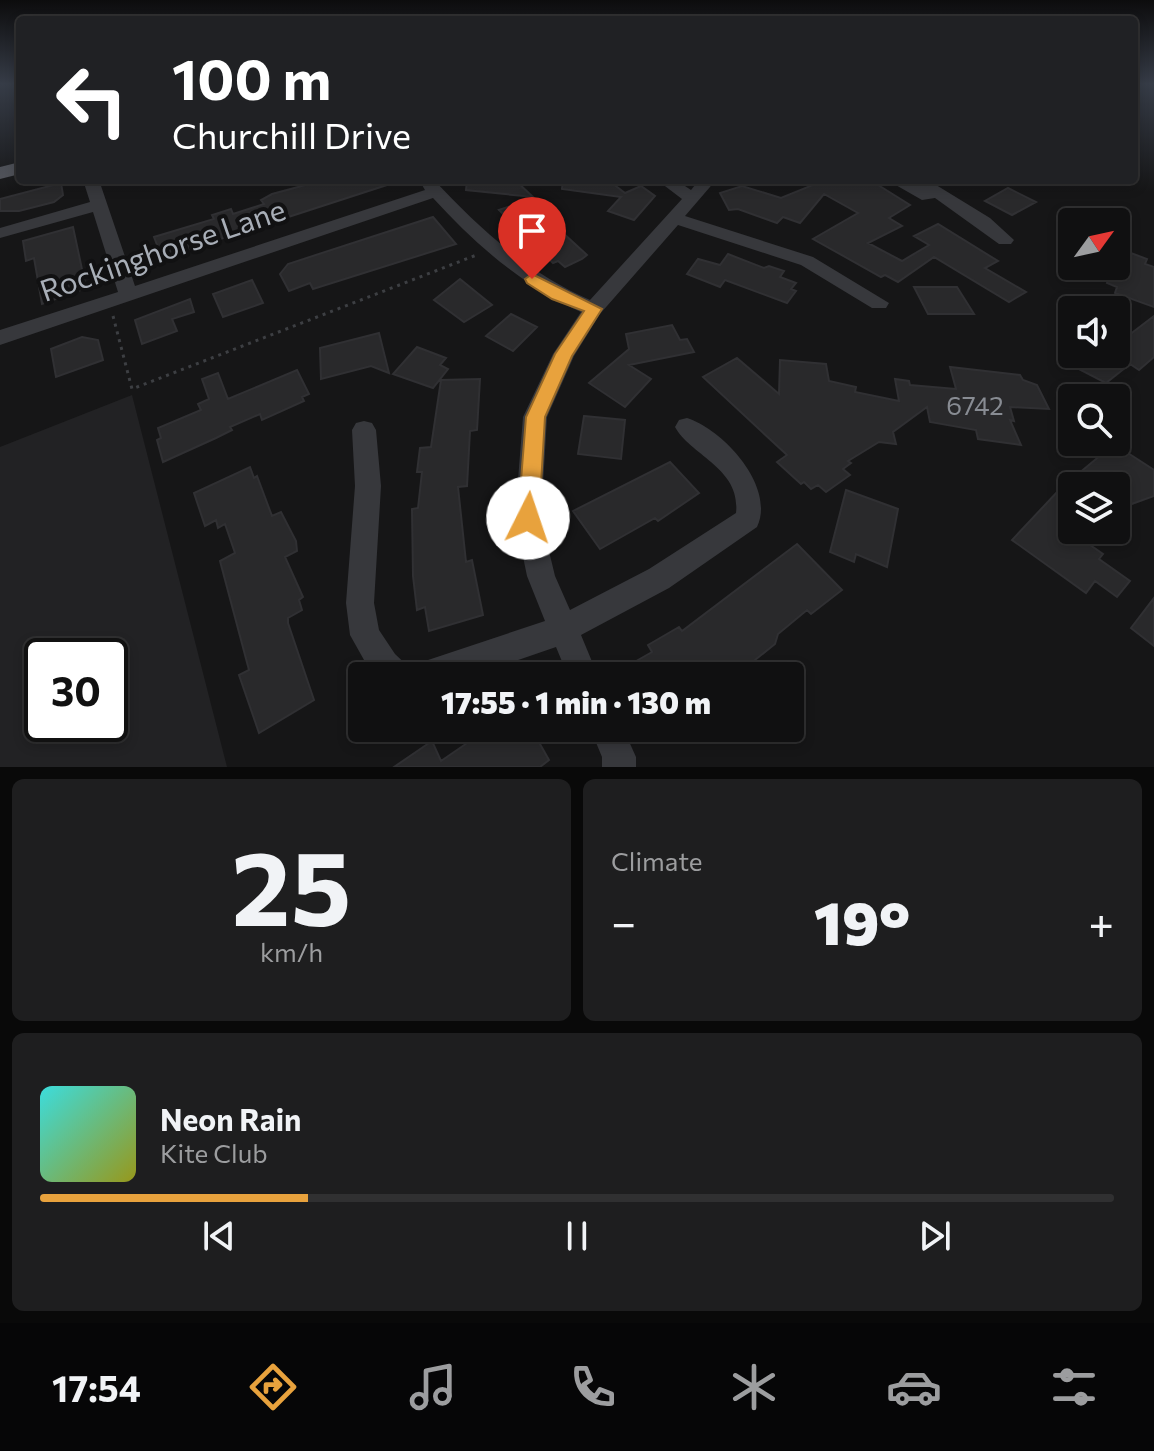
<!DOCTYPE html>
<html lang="en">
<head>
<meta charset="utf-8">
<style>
  :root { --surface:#101011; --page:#1e1e1f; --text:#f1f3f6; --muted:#9c9d9f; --line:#303031; --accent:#e8a23d }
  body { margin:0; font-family:Commissioner,sans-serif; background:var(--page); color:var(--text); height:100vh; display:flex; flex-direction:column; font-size:30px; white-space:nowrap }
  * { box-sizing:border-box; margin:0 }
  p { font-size:26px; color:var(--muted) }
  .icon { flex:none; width:44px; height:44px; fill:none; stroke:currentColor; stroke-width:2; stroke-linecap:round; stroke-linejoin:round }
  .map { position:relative; height:767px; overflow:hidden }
  .sheet { display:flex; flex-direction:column; gap:12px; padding:12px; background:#090909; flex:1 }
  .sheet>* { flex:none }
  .banner { position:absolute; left:16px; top:16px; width:1122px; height:168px; border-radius:8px; box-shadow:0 4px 12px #0003,0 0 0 2px var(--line); background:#202124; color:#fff; overflow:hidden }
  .needle { width:52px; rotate:57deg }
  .controls { position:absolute; left:1058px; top:208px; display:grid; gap:16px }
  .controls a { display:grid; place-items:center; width:72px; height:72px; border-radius:8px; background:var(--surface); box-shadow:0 4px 12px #0003,0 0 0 2px var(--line); font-size:40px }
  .speed { position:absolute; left:24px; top:638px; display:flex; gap:16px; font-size:40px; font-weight:700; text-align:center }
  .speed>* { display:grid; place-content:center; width:104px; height:104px; border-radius:50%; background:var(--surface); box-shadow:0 4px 12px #0003,0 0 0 2px var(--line); line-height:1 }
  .speed .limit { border:4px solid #111; border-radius:12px; background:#fff; color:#111 }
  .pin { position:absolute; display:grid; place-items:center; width:68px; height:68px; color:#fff; margin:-82px -34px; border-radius:50% 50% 50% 0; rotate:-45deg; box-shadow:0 0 8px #0007 }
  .pin .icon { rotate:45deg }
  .me { position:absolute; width:88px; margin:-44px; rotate:4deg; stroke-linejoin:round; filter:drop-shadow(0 0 6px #0008) }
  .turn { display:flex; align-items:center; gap:28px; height:168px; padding:0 24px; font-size:36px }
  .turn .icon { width:104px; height:104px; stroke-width:2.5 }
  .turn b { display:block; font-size:56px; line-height:68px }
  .big { font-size:60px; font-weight:800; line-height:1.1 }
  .sheet .tile { flex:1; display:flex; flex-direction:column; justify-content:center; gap:12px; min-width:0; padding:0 28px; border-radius:12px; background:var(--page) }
  .sheet .dial { align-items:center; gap:0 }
  .dial b { font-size:104px; line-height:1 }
  .song { display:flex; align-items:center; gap:24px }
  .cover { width:96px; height:96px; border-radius:12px; background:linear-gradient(135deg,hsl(180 70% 55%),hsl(60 70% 35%)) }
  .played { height:8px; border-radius:4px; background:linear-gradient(90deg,var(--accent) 25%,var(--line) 25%) }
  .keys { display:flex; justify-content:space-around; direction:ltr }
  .heat { display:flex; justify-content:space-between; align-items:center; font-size:44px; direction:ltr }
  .sheet .tiles { flex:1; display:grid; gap:12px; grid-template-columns:1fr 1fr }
  .tile:last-child { grid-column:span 2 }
  .trip { position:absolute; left:348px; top:662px; width:456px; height:80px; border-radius:8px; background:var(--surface); box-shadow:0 4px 12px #0003,0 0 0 2px var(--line); font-weight:800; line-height:80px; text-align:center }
  .dock { display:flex; height:128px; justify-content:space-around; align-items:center; background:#060607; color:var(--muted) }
  .dock .icon { width:56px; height:56px }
  .dock .selected { color:var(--accent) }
  .dock b { font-size:36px; color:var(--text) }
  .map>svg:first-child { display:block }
  .built { fill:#222224; fill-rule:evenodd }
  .building { fill:#29292b; stroke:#303033; stroke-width:2 }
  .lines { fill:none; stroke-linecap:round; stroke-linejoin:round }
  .path { stroke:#3d3f43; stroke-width:3; stroke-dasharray:3 5; stroke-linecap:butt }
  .minor { fill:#37383c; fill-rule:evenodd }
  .major { fill:#53555b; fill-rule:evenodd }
  .route { fill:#e8a23d; stroke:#976928; stroke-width:2 }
  .labels { text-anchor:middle; stroke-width:8; stroke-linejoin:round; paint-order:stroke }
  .number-label { font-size:26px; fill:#888c93 }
  .street-label { font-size:30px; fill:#a8aeb7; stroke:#111112 }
</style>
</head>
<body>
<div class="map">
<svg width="1154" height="767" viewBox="0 0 1154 767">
  <rect width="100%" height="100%" fill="#161617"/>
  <!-- built -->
  <path class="built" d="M132,395l95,372h-227v-320zM42,656h68v68h-68z"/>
  <!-- building -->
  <path class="building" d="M324,180h68l1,3 -231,75 -8,-21 60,-18 -2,-4 19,-6 2,5 31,-10 -3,-4 11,-6z
    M467,180h48l18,17 -67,-7z
    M563,180h45l17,13 16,-7 14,10 -21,24 -26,-9 13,-14 -59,-8z
    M825,180h45l40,25 -21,13 13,8 -34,17 34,18 27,-16 -15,-9 24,-12 60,37 -13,7 41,24 -17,10 -75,-45 -36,25 -13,-7 -4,2 -68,-38 45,-26 -34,-19 -24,29 -17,-6 -6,6 -39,-14 -9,1 -9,-17 22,-7 39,12z
    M61,183l2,12 -9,7 -35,9h-19v-12z
    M1008,188l28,14 -24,13 -27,-14z
    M534,198l26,19 -10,4 37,34 -5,4 -17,8 -7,-6 -5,2 -54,-53z
    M433,217l23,27 -143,45 -3,-6 -21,8 -9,-17 8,-10z
    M73,227l13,61 -44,16 -8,-46 -8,3 -3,-20z
    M1120,249l27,10 -2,5 9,3v40l-39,-14 2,-6 -10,-4z
    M728,254l36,14 5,-2 15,5 -4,6 16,6 -5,6 5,2 -9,12 -62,-23 -5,7 -33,-13 11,-15 22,6z
    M460,279l32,26 -28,17 -30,-22z
    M252,280l11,23 -40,14 -10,-23z
    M914,287h43l17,27h-46z
    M190,299l4,13 -22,7 5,12 -35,13 -7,-24z
    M511,314l26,13 -24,24 -27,-15z
    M1154,316v41l-15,13 -9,-6 -24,19 -41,-21 12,-8h39v-9z
    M672,325l8,15 7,-1 7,13 -65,13 22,14 -26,28 -36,-24 40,-34 -3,-15z
    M379,333l10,40 -18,-7 -50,13 -1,-31z
    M82,337l16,3 5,20 -47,17 -5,-28z
    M417,347l29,11 -6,7 8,4 -15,19 -40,-14z
    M737,358l42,36 1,-34 46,4 3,17 27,6 -1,5 44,9 -4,-22 14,2 1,4 46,4 -6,-22 70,8 3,5 14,5 12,24 -39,-2 4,14 -4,-1 11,25 -43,-6 -2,-9 -46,-8 -3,-15 -34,25 3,12 -17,-2 -31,19 3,2 -8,6 7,6 -24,17 -8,-7 -7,4 -7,-7 -3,2 -24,-22 10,-7 -84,-78z
    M297,370l12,24 -7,3 2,4 -42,19 -2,-6 -30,13 2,3 -16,8 -53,24 -6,-22 4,-2 -3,-10 43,-18 -3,-6 11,-5 -7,-20 16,-6 10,26z
    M480,379l-3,51 -7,1 -3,55 -9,1 8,75 6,-2 11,55 -54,16 -4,-24 -8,3 -4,-34 -1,-67 6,-1 4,-36h-5l3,-24 11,-1 10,-67z
    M584,416l41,4 -4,39 -43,-5z
    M1114,444l40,26v26l-25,9 -13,11v-30h-44v44h20l-9,10 20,14 -4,5 31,22 -13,16 -22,-16 -9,12 -74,-53 47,-50z
    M670,462l29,31 -41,28 -3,-3 -55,31 -27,-38z
    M250,467l4,11 3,-2 15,40 9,-4 15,29 1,10 -12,6 18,40 -4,3 3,10 -14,8v5l26,77 -55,33 -20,-58 10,-5 -29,-109 15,-8 -10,-29 -7,4 -2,-8 -11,6 -11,-33z
    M846,490l52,19 -11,58 -31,-13 -2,8 -24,-10z
    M797,544l45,46 -31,24 -4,-4 -29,24 -3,10 -40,32h-97l-7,-12 21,-12 -4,-7 31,-18 3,4z
    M1154,598v48l-23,-18z
    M489,728h42l18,32 -9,7h-146l38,-26 9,20z"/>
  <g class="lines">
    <!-- path -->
    <path class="path" d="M113,316l19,73 347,-135"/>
    <!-- minor -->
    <path class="minor" d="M83,180h16l36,106 290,-96 -6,-10h15c46,49 94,93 156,120l92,-101 -25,-19h19l15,10 8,-10h17l-31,36 128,41 76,46 -3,5h-14l-71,-43 -123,-40 -78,89 -26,42 -27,61 -6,101 14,58 15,34 79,-41 87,-56c5,-45 -45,-57 -61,-86l4,-7 8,-2c37,12 89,69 70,109l-88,61 -88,47 17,41h-30l-12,-29 -84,29h-99l-23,-41 -4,-32 9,-117 -3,-56 4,-7 8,-2 8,2 4,7 5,56 -7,117 5,27 16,24 17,16 2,-5 11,-4 120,-40 -18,-45 -12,-58 8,-101 30,-63 28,-42c-58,-26 -105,-67 -148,-114l-433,147v-15l118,-38 -25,-80 -93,26v-10l90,-26z
      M887,180h41l62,38 24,22 -3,4h-12l-64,-46 -13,2z
      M590,728h33l13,29v10h-34v-10z"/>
    <!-- major -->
    <path class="major" d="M20,162v12l-20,5v-12z"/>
  </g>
  <!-- sky -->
  <linearGradient id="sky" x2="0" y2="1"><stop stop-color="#0c0c0d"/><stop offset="0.44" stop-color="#363c47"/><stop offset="1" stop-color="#363c47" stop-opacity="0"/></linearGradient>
  <rect width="1154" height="191" fill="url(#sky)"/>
  <!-- route -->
  <path class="route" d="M532,274l70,35 -30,47 -27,61 -6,101 -3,7 -8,2 -7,-2 -3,-7 8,-101 29,-63 29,-43 -32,-12 -25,-16 -2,-4z"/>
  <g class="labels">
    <!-- number labels -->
    <g class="number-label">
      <text x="975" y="415">6742</text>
    </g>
    <!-- street labels -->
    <g class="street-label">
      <text transform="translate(163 251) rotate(-19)" y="10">Rockinghorse Lane</text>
    </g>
  </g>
</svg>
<div class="controls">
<a><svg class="needle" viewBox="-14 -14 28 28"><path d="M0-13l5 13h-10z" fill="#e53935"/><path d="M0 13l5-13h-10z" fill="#9c9d9f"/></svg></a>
<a><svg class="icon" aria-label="sound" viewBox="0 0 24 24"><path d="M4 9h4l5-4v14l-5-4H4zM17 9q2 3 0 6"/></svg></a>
<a><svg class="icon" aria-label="search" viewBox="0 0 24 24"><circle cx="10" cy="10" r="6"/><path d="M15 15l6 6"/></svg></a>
<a><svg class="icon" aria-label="layers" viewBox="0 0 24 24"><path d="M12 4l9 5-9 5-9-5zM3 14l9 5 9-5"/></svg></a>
</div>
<div class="speed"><div class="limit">30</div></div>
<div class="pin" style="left:532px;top:279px;background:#d93025"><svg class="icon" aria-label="arrive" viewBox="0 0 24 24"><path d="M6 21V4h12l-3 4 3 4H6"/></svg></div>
<svg class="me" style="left:528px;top:518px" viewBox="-20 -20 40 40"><circle r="19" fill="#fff"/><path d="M0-13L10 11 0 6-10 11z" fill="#e8a23d"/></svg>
<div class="trip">17:55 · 1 min · 130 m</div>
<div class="banner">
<div class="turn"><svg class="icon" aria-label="left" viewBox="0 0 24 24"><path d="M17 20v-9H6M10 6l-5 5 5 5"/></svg><div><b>100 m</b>Churchill Drive</div></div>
</div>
</div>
<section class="sheet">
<div class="tiles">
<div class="tile dial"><b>25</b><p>km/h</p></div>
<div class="tile"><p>Climate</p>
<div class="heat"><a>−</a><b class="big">19°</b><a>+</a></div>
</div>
<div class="tile">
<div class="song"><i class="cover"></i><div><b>Neon Rain</b><p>Kite Club</p></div></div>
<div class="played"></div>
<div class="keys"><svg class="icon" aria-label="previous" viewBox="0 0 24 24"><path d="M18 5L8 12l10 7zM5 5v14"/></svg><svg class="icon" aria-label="pause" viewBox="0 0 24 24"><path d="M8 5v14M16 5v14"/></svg><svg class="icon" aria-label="next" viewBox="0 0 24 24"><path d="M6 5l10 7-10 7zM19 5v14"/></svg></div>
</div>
</div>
</section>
<nav class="dock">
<b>17:54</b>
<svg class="icon selected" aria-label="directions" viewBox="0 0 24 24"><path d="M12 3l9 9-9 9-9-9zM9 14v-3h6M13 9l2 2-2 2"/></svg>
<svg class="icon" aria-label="music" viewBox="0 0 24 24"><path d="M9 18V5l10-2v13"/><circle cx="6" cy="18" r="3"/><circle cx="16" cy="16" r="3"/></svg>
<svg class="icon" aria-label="phone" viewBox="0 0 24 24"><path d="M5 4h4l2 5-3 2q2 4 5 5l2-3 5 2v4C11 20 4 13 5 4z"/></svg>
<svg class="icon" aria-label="climate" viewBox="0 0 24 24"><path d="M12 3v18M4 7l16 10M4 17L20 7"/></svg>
<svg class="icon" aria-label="car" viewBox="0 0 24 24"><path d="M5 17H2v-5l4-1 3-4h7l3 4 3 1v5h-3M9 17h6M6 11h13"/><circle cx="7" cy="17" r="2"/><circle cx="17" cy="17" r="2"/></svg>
<svg class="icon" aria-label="filters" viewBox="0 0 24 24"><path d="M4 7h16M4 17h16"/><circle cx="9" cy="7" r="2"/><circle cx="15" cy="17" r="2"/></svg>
</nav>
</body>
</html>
